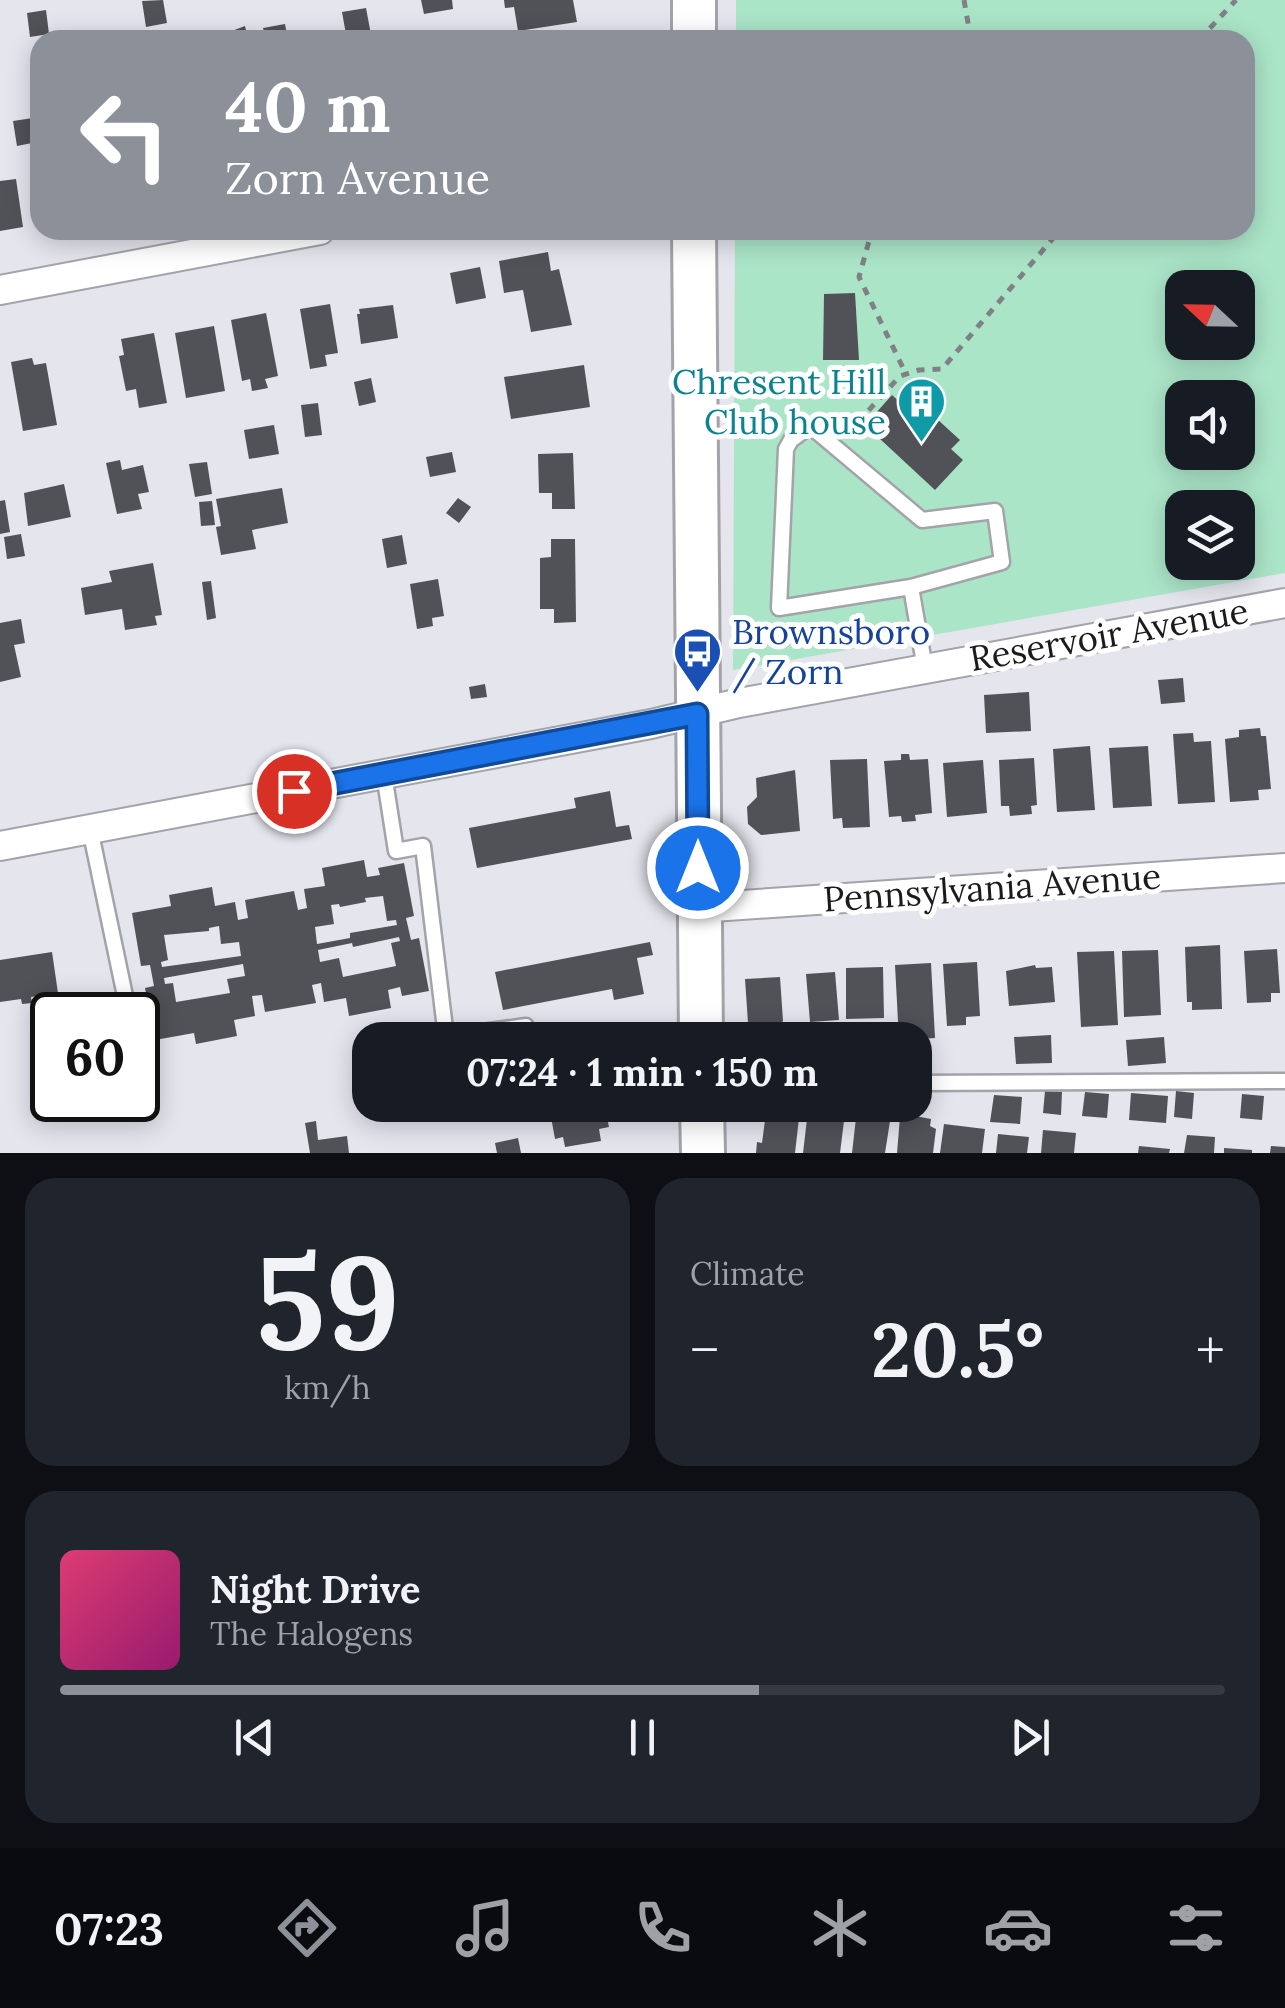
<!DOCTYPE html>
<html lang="en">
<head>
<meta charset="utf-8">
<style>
  :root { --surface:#171b24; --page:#20242c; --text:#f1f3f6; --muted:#9ea1a6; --line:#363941; --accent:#8c9099 }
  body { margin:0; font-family:Lora,serif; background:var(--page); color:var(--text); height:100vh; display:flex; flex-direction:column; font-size:38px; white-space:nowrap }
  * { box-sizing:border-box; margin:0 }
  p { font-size:32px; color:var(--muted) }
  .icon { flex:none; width:55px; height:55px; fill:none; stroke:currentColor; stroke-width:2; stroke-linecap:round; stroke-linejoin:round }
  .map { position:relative; height:1153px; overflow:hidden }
  .details { display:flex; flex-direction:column; gap:25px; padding:25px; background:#0d0f14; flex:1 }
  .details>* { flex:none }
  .guide { position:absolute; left:30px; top:30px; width:1225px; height:210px; border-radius:30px; box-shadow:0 5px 25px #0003; background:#8c9099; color:#fff; overflow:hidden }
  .needle { width:65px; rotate:292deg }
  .buttons { position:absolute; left:1165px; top:270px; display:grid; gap:20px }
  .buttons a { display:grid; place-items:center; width:90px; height:90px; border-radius:20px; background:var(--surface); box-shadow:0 5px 25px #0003; font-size:50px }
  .speed { position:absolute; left:30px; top:992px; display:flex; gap:20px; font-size:50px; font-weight:700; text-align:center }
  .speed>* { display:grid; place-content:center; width:130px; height:130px; border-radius:50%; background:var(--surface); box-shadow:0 5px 25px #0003; line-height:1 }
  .speed .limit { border:5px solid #111; border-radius:15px; background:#fff; color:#111 }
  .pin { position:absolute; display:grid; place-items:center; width:85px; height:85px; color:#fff; margin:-42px; border:5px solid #fff; border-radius:50%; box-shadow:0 2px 10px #0007 }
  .me { position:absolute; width:110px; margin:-55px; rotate:0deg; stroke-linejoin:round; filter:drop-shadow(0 0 8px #0008) }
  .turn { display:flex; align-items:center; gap:35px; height:210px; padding:0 30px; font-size:45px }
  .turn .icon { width:130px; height:130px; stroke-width:2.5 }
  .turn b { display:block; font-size:70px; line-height:85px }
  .big { font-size:75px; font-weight:700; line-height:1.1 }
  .details .widget { flex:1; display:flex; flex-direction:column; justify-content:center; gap:15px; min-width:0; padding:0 35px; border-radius:30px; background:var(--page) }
  .details .dial { align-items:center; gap:0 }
  .dial b { font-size:130px; line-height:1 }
  .song { display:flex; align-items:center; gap:30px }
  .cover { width:120px; height:120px; border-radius:15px; background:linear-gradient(135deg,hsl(340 70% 55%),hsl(320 70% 35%)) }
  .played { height:10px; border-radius:5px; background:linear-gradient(90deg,var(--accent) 60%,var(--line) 60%) }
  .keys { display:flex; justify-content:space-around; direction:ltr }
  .heat { display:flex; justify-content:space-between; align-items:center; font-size:55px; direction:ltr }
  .details .tiles { flex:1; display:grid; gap:25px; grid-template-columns:1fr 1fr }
  .widget:last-child { grid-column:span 2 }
  .trip { position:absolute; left:352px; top:1022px; width:580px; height:100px; border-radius:30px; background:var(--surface); box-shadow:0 5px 25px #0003; font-weight:700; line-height:100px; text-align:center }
  .tab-bar { display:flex; height:160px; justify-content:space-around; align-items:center; background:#090b0e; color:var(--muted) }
  .tab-bar .icon { width:70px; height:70px }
  .tab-bar .on { color:var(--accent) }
  .tab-bar b { font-size:45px; color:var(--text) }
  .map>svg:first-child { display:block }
  .green { fill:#abe5c8; fill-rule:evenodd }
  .building { fill:#515258; fill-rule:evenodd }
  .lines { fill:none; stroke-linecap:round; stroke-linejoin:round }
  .lane-casing { stroke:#a3a3aa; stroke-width:19 }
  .street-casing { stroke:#a3a3aa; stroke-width:32 }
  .primary-casing { stroke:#a3a3aa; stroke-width:48 }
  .path { stroke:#808186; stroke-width:5; stroke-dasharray:8 8; stroke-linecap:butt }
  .lane { stroke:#fff; stroke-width:14 }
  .street { stroke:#fff; stroke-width:28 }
  .primary { stroke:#fff; stroke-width:42 }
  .route-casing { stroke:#114b97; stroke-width:25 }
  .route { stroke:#1a73e8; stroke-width:18 }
  .labels { text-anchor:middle; stroke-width:10; stroke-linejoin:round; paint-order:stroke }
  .culture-label { font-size:35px; fill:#0d838f; stroke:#fff; text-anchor:end }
  .transit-label { font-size:35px; fill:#164399; stroke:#fff; text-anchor:start }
  .street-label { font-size:35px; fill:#1b1b1e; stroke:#fff }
</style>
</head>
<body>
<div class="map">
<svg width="1285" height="1153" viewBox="0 0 1285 1153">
  <rect width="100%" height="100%" fill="#e4e5ed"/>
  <!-- green -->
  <path class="green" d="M736,0h549v573l-552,97 2,-440h510v-190h-509zM1182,288h56v54h-56zM1182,398h56v54h-56zM1182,508h56v54h-56z"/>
  <!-- building -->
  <path class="building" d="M163,0l4,23 -21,4 -4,-26z
    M421,0h31l1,9 -29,5z
    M504,0h69l4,22 -59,9 -4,-24 -9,1z
    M366,8l6,32h-25l-5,-28z
    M46,10l3,24 -19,3 -3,-24z
    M285,24l3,16h-22l-3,-12z
    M245,26l2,8 -17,6 -1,-8z
    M33,118l4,24 -20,4 -4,-25z
    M16,179l7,48 -23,4v-50z
    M548,252l3,19 8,-2 13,56 -41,7 -8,-42 -19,3 -5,-32z
    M480,267l6,31 -30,6 -6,-31z
    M855,293l4,67h-36l1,-66z
    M330,304l8,49 -13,2 2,11 -17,3 -10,-60z
    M393,305l5,33 -37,6 -4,-30h3l-1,-5z
    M266,313l12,63 -13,3 3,9 -16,3 -2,-12 -8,2 -11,-61z
    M214,326l11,65 -39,7 -11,-65z
    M154,333l13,70 -28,5 -3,-19 -10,2 -7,-35 5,-1 -3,-16z
    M32,358l2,7 12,-2 11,62 -34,6 -12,-69z
    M584,365l6,42 -79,12 -7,-42z
    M371,378l5,24 -17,4 -5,-24z
    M892,395l12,11 8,-10 48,44 -9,9 12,11 -28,30 -70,-65z
    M318,403l4,32 -17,2 -4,-32z
    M274,425l5,29 -30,5 -5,-29z
    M452,452l4,20 -26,5 -4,-20z
    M573,453l2,56h-23v-16h-13l-1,-39z
    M120,460l2,10 21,-5 6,27 -11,2 4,15 -25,5 -11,-51z
    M207,462l5,32 -17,3 -6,-33z
    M64,484l7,33 -43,9 -4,-33z
    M282,488l6,35 -36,7 4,19 -35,6 -5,-28 5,-1 -5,-27z
    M458,498l13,9 -12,16 -13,-10z
    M5,500l5,32 -10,2v-33z
    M212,501l3,24 -14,1 -2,-24z
    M21,534l4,22 -18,3 -3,-22z
    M402,535l5,29 -20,4 -5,-29z
    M551,539h24l1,83 -22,1v-14h-14v-51l11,-1z
    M153,563l9,52 -7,1 2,9 -32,5 -3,-21 -37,6 -4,-27 31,-6 -3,-11z
    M438,579l6,37 -12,2 1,8 -16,3 -7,-45z
    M211,581l5,37 -9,2 -5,-38z
    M21,619l4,24 -11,2 7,32 -21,5v-59z
    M1183,678l2,24 -24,2 -3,-24z
    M485,684l2,13 -16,2 -2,-12z
    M1029,692l2,39 -45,2 -2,-38z
    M1260,728l1,8h5l5,53 -13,1 1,10 -29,2 -5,-63 14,-2v-7z
    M1193,733l1,9 17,-1 4,61 -37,2 -5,-70z
    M1090,746l5,64 -38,2 -4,-63z
    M1148,746l4,60 -39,2 -4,-60z
    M901,754h8l1,6 18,-1 4,54 -17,2 1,6 -14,1 -1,-6 -12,1 -5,-56 17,-1z
    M1034,758l3,47 -6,1 1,8 -22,2 -1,-10h-8l-2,-46z
    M867,759l3,68 -27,1 -1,-10 -9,1 -3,-59z
    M983,760l4,53 -40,4 -4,-54z
    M795,770l5,61 -39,4 -13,-11 -1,-17 10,-10 -1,-19z
    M610,791l6,36 13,-2 3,14 -155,29 -8,-40 107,-20 -2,-10z
    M364,860l3,17 13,-2 -2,-7 26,-5 10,53 -8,2 5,22 8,-2 10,53 -27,5 -2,-9 -12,3 3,18 -42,8 -3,-18 -22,4 -3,-19 -9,2 4,18 -51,9 -3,-17 -10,1 3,20 -21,4 3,16 -41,8 -2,-11 -39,7 -10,-52 9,-2 -4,-21 -9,1 -9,-53 39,-7 -2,-11 43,-8 3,19 20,-4 3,18 10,-2 -3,-18 49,-9 4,19 9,-2 -3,-19 21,-3 -3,-18zM383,896l4,25 9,-1 1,5 -47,8v5l-33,6 -2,-17 19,-3 -3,-19 8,-1 1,3 26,-5 -1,-4zM219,926l2,18 18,-2 2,14 -79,11 -1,-5 7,-2 -4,-25 45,-4v-3zM399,937l1,4 -9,2 5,23 -53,11 -4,-19 -19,4 -2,-12 34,-7 1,4zM243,964l2,12 -18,3 3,14 -54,9 -3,-19 -8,1 -1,-6z
    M650,942l3,13 -16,3 7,36 -30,6 -2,-11 -109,21 -8,-38z
    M1220,945l2,64 -30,1v-8h-5l-2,-55z
    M1277,949l3,44h-9v9l-24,1 -3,-52z
    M1158,950l3,65 -37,2 -2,-66z
    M1114,951l4,74 -37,2 -4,-75z
    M52,952l6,41 -27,4 1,6 -10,1 -1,-5 -21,3v-42z
    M977,962l3,54 -14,1v8l-19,1 -4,-62z
    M931,963l4,75 -36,2 -4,-75z
    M1035,965l1,3 16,-1 3,35 -46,4 -3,-35z
    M883,967l1,51 -38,1v-51z
    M835,972l4,48 -29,2 -4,-48z
    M780,977l3,44 -3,4 -14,1 -1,-4 -17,1 -3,-44z
    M89,1005l1,10h-29l-1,-6z
    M817,1034l1,6h-22v-4z
    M1051,1035l1,28 -36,1 -2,-27z
    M1164,1037l2,26 -38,3 -2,-26z
    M1045,1091l17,1 -1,23 -18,-2z
    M1176,1091l18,2 -2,26 -18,-2z
    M1085,1092l24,2 -2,24 -25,-2z
    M1131,1093l37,3 -2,27 -37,-3z
    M1242,1094l22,2 -2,24 -22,-2z
    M994,1095l28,2 -2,27 -30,-2z
    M470,1105h27l1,4 -27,5z
    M596,1105v4l9,-2 4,20 -10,2 2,12 -36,6 -2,-10 -8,2 -6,-33z
    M767,1105l21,7 -1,5 12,1 -4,35h-39l1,-11 5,1z
    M901,1105h16l-2,11 16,3 -1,7 6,3 -3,24h-36z
    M823,1108l10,1 -1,11 12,1 -4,32h-37l4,-34 15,1z
    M869,1113l10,1v6l11,1 -5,32h-33l4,-35 12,1z
    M316,1121l2,19 29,-4 2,17h-39l-5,-30z
    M944,1124l41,5 -3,24h-42z
    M1043,1130l33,3 -2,20h-33z
    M998,1134l31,3 -2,16h-31z
    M1187,1135l28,2 -1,16h-30z
    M518,1138l3,15h-24l-2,-10z
    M1139,1146l31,3 -1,4h-31z
    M1271,1146l14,1v6h-15z
    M1224,1148l28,2v3h-28z"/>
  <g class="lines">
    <defs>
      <path id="lane" d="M911,587l91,-25 -7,-51 -73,9 -112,-94 -19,14 -5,9 -7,159 132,-21 14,82
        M384,774l12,77 27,-5 23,191 80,-11
        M90,829l39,186
        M915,1083l370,-2"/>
      <path id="street" d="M0,290l320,-60
        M0,846l651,-122 88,-21 546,-100
        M698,908l587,-40"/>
      <path id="primary" d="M694,0v40
        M694,230l7,810
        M702,1105l1,48"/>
    </defs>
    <!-- lane casing -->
    <use href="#lane" class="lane-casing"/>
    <!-- street casing -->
    <use href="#street" class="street-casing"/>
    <!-- primary casing -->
    <use href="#primary" class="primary-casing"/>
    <!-- path -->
    <path class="path" d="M964,0l7,40
      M1199,40l37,-40
      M879,230l-10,11 -10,36 47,97
      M847,434l53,-58 19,-6 23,-1 118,-139"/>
    <!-- lane -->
    <use href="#lane" class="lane"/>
    <!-- street -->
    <use href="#street" class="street"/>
    <!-- primary -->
    <use href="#primary" class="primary"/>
  </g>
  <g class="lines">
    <defs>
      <path id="route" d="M294,791l403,-77 1,154"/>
    </defs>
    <!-- route casing -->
    <use href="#route" class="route-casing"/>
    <!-- route -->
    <use href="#route" class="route"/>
  </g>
  <!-- icons -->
  <defs>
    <symbol id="building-pin" viewBox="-11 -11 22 30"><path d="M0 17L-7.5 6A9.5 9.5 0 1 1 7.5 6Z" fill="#0f9aa8" stroke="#fff"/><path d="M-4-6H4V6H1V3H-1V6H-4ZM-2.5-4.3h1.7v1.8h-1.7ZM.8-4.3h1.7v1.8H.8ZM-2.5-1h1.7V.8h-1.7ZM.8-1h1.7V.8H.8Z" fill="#fff"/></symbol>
    <symbol id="bus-pin" viewBox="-11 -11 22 30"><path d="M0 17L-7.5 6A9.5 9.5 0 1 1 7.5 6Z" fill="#1a4fb4" stroke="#fff"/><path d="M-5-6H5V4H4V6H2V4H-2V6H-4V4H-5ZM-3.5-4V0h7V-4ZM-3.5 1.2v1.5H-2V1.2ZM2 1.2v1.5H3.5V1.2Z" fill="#fff"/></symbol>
  </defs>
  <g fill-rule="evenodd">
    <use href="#building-pin" x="894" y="374" width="55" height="75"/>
    <use href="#bus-pin" x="670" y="624" width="55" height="75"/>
  </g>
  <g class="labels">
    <!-- culture labels -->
    <g class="culture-label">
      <text x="886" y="394">Chresent Hill<tspan x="886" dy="40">Club house</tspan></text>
    </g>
    <!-- transit labels -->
    <g class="transit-label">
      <text x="732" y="644">Brownsboro<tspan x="732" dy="40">/ Zorn</tspan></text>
    </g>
    <!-- street labels -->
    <g class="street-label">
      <text transform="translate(1109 635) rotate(-10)" y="12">Reservoir Avenue</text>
      <text transform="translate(992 888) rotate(-4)" y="12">Pennsylvania Avenue</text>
    </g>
  </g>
</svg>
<div class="buttons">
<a><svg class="needle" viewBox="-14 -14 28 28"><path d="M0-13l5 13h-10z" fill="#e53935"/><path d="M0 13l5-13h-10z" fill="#9ea1a6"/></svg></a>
<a><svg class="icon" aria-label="sound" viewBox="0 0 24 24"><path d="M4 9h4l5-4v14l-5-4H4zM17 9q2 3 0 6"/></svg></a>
<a><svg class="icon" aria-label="layers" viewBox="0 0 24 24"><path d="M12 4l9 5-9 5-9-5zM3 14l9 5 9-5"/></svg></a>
</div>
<div class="speed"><div class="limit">60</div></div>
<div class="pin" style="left:294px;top:791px;background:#d93025"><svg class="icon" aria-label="arrive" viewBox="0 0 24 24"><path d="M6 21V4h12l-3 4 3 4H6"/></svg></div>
<svg class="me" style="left:698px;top:868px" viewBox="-20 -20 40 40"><circle r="17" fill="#1a73e8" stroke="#fff" stroke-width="3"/><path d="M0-11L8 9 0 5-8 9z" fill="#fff"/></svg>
<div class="trip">07:24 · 1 min · 150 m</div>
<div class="guide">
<div class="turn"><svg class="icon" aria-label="left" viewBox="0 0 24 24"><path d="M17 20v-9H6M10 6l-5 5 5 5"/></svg><div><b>40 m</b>Zorn Avenue</div></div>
</div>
</div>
<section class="details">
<div class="tiles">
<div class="widget dial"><b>59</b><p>km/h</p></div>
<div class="widget"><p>Climate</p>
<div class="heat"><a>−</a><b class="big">20.5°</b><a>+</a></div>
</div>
<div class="widget">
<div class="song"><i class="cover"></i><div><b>Night Drive</b><p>The Halogens</p></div></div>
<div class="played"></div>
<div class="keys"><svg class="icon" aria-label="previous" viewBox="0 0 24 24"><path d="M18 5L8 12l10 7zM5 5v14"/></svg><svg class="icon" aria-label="pause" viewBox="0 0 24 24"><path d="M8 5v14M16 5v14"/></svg><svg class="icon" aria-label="next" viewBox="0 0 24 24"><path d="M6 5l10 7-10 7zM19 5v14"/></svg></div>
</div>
</div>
</section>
<nav class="tab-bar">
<b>07:23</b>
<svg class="icon on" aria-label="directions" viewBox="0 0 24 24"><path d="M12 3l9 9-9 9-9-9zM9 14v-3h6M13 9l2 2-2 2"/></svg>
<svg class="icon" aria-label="music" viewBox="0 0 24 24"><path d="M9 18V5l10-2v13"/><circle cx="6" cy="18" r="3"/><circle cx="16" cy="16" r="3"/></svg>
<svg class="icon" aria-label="phone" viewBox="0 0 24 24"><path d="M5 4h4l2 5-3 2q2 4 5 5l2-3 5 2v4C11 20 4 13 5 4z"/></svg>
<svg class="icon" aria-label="climate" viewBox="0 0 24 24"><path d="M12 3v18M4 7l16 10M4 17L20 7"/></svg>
<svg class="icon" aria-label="car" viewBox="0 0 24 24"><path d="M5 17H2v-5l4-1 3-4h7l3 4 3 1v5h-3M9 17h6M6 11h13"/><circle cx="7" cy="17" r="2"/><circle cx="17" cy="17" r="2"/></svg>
<svg class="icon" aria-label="filters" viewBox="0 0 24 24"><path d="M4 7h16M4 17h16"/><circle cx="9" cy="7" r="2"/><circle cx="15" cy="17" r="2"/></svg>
</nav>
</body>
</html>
